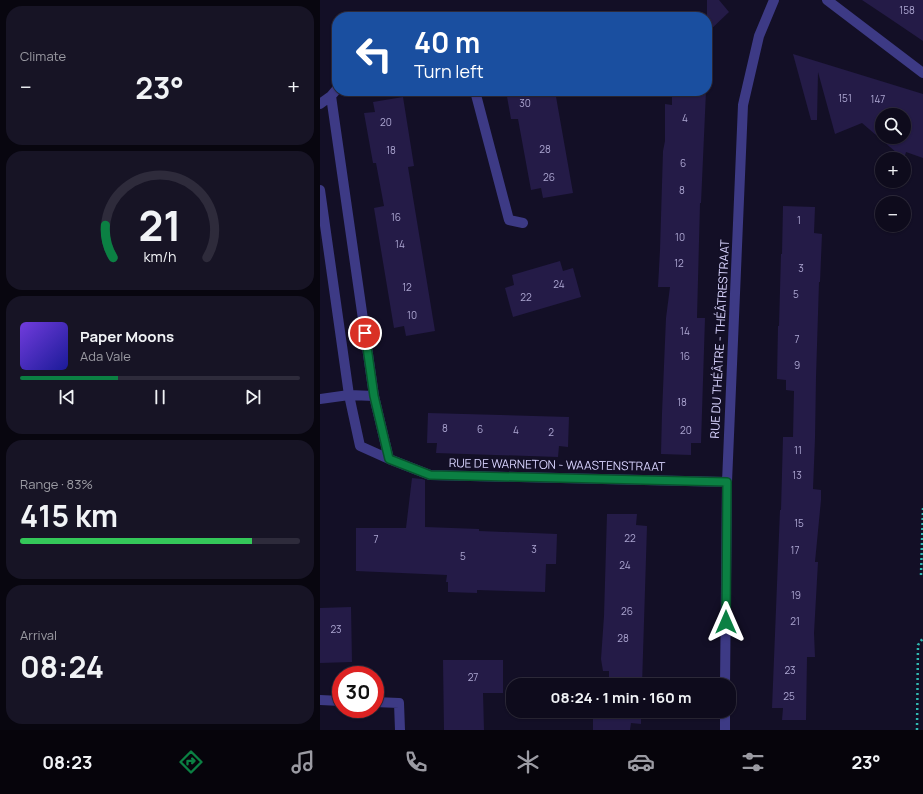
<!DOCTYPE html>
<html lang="en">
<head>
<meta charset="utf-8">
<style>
  :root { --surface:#0e0b1c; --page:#171425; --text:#f1f3f6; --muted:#9b9ba3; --line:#2e2b3b; --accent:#0b8043 }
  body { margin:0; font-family:Manrope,sans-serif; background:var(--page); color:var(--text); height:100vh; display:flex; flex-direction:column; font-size:15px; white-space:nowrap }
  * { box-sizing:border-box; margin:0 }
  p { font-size:13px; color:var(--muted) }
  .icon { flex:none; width:22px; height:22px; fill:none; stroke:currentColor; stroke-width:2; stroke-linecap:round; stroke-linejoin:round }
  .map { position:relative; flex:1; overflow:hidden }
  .panel { display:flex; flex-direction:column; gap:6px; padding:6px; background:#08060f; width:320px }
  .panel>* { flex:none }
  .guide { position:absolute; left:12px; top:12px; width:380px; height:84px; border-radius:16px; box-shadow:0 1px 3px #0004,0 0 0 1px var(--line); background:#1a4fa0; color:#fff; overflow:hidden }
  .controls { position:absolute; left:555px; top:108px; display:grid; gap:8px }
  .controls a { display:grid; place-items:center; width:36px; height:36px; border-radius:50%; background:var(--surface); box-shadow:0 1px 3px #0004,0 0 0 1px var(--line); font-size:20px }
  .speed { position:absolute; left:12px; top:666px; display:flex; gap:8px; font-size:20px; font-weight:700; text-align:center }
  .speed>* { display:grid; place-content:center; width:52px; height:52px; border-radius:50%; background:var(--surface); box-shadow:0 1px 3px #0004,0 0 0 1px var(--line); line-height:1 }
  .speed .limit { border:6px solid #d22; background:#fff; color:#111 }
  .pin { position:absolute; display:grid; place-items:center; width:34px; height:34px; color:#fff; margin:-17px; border:2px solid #fff; border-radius:50%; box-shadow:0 1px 4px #0007 }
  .me { position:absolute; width:44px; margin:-22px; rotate:0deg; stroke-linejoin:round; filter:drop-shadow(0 0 3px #0008) }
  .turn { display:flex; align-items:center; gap:14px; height:84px; padding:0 16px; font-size:18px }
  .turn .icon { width:52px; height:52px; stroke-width:2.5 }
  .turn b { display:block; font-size:28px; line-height:34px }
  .big { font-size:30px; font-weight:700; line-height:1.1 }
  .panel .widget { flex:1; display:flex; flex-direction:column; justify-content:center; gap:6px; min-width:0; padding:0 14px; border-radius:16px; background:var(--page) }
  .panel .dial { align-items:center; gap:0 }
  .dial svg { height:104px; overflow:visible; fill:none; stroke:var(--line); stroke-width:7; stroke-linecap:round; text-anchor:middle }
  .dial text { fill:var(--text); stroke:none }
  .song { display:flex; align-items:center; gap:12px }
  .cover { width:48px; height:48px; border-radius:6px; background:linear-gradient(135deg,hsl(260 70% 55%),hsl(240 70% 35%)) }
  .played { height:4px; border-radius:2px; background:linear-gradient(90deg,var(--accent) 35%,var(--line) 35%) }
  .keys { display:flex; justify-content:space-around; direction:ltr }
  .heat { display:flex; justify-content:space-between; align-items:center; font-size:22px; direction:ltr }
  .charge { height:6px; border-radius:3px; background:linear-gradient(90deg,#34c759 83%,var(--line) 0) }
  .trip { position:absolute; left:186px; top:678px; width:230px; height:40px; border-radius:16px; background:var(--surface); box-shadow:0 1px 3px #0004,0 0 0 1px var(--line); font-weight:700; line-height:40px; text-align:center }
  .dock { display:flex; height:64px; justify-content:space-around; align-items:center; background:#06040b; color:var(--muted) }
  .dock .icon { width:28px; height:28px }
  .dock .on { color:var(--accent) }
  .dock b { font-size:18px; color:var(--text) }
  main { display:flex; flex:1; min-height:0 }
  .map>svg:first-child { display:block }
  .building { fill:#241b47; fill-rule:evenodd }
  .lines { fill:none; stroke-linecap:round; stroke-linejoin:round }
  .path { stroke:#2fb8b0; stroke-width:2.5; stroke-dasharray:2 3; stroke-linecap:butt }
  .minor { stroke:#3d3a85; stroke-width:10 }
  .route-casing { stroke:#07532c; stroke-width:10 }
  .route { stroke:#0b8043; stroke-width:7 }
  .labels { text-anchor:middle; stroke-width:3; stroke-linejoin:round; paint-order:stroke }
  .number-label { font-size:10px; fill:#aca6d1 }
  .street-label { font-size:12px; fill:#d9d4ff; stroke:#130f26 }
</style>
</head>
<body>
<main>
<section class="panel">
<div class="widget"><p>Climate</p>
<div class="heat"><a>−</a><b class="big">23°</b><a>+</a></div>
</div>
<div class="widget dial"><svg viewBox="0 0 100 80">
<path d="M14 69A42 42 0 1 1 86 69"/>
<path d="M14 69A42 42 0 0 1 8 44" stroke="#0b8043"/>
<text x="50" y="56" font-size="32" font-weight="700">21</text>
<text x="50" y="72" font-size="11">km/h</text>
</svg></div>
<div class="widget">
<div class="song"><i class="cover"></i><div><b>Paper Moons</b><p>Ada Vale</p></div></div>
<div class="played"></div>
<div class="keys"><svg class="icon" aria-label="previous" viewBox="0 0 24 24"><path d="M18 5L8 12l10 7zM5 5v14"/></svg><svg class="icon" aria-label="pause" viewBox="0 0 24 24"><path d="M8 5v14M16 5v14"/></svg><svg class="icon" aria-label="next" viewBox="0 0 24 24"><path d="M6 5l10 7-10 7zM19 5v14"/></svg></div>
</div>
<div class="widget"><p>Range · 83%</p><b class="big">415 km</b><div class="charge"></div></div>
<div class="widget"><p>Arrival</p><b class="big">08:24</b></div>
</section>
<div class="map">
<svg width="603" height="730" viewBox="0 0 603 730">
  <rect width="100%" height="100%" fill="#130f26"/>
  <!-- building -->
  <path class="building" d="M387,0h12l10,12 -22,21z
    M542,0h61v41l-34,-23z
    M473,54l130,40v64l-17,-6 -2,7 -42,-36 -27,11 -17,-62 -1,48h-6zM562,115h22v22h-22z
    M186,91h49l18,102 -30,5 -2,-10 -10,2 -13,-71h-7z
    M352,91h34l-5,112h-1l-3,115h8l-4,125h-10v12l-30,-1 1,-41 4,-95 4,-31h-12l2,-37 3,-99 2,-10v-37l7,1z
    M83,97l11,69 -6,1 27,164 -29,5 -2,-10 -10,2 -20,-120 10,-2 -8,-43h-3l-9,-50 11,-1 -2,-10z
    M463,206l32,1 -1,26 8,1 -2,48h-1l-3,95 -1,61 -2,51 8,1v10l-6,62h3l-4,71 1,24h-8l-1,63h-24l1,-12h-11l8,-198h1l2,-73h10l1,-46 -8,-1v-10l-9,-1 1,-53h1l2,-72h1z
    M240,261l3,10 10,-3 8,29 -68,20 -8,-29 9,-3 -2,-10z
    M108,413l141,4 -1,30 -9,-1 -1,11 -122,-4 1,-10h-10z
    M92,478l10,1 3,1v47l54,2v2l78,3 -1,30h-10l-1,28 -68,-2v3l-29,-1v-10h-2l1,-7 -91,-4v-43h50z
    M287,514h30l-1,11 11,1 -5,159h-33v-14h-6l-2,-12 3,-43z
    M31,607l1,55 -32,1v-55z
    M123,660h60v33h-20l1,37h-40z
    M273,711h48v13l-10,-1 -1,7h-37z"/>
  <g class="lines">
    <!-- path -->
    <path class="path" d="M603,508l-2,67 2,1
      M597,730l1,-85 5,-7"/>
    <!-- minor -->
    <path class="minor" d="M507,0l96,73
      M155,91l34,129 14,3
      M11,96l43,300 15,63
      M0,104l11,-8 6,-7
      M0,190l29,205 11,51 29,13 41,16 297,7
      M0,399l29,-4 25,1
      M405,685l2,-203 16,-377 16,-69 15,-36
      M0,700l21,1
      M55,702l24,1 1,27
      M405,730v-19"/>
  </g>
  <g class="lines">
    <defs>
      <path id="route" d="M45,333l9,63 15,63 41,16 297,7 -1,140"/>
    </defs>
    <!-- route casing -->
    <use href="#route" class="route-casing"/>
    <!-- route -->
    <use href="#route" class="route"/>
  </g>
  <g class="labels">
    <!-- number labels -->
    <g class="number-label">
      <text x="587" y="14">158</text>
      <text x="525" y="102">151</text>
      <text x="558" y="103">147</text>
      <text x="205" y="107">30</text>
      <text x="365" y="122">4</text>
      <text x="66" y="126">20</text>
      <text x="225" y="153">28</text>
      <text x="71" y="154">18</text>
      <text x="363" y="167">6</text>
      <text x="229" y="181">26</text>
      <text x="362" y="194">8</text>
      <text x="76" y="221">16</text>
      <text x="479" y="224">1</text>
      <text x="360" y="241">10</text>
      <text x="80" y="248">14</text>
      <text x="359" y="267">12</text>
      <text x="481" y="272">3</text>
      <text x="239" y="288">24</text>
      <text x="87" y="291">12</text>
      <text x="476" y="298">5</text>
      <text x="206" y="301">22</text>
      <text x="92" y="319">10</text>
      <text x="365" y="335">14</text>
      <text x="477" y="343">7</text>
      <text x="365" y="360">16</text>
      <text x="477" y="369">9</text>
      <text x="362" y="406">18</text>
      <text x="125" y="432">8</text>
      <text x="160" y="433">6</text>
      <text x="196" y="434">4</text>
      <text x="366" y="434">20</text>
      <text x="231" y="436">2</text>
      <text x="478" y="454">11</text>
      <text x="477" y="479">13</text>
      <text x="479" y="527">15</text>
      <text x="310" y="542">22</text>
      <text x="56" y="543">7</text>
      <text x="214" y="553">3</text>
      <text x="475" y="554">17</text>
      <text x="143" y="560">5</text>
      <text x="305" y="569">24</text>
      <text x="476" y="599">19</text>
      <text x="307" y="615">26</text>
      <text x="475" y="625">21</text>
      <text x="16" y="633">23</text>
      <text x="303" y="642">28</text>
      <text x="470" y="674">23</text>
      <text x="153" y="681">27</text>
      <text x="469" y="700">25</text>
    </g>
    <!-- street labels -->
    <g class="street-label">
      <text transform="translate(400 339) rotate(-87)" y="4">RUE DU THÉÂTRE - THÉÂTRESTRAAT</text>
      <text transform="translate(237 465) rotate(1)" y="4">RUE DE WARNETON - WAASTENSTRAAT</text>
    </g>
  </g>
</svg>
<div class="controls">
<a><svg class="icon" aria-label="search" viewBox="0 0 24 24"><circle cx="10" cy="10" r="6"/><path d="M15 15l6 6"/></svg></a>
<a>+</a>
<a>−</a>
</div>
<div class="speed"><div class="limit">30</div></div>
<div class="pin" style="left:45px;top:333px;background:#d93025"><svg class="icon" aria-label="arrive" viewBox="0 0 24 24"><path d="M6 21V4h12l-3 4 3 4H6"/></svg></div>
<svg class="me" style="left:406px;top:622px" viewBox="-20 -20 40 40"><path d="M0-17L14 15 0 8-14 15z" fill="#0b8043" stroke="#fff" stroke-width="4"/></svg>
<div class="trip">08:24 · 1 min · 160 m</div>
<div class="guide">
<div class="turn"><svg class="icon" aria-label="left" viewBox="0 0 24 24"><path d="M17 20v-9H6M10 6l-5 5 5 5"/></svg><div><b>40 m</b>Turn left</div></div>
</div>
</div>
</main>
<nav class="dock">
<b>08:23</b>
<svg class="icon on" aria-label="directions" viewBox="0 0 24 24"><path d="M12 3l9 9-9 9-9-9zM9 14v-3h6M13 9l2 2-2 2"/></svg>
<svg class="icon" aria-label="music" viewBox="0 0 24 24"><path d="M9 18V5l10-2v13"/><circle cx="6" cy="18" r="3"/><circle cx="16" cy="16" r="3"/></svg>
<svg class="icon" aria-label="phone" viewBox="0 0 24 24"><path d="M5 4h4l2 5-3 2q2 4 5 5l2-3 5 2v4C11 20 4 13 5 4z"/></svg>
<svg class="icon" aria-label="climate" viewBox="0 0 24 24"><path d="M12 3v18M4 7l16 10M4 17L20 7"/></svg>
<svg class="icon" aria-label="car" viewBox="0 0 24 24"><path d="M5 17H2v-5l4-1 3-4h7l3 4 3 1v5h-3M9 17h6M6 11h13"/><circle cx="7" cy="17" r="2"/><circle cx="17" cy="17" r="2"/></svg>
<svg class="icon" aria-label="filters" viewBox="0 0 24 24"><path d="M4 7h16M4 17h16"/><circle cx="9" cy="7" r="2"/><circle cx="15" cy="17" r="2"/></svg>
<b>23°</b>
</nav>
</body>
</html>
